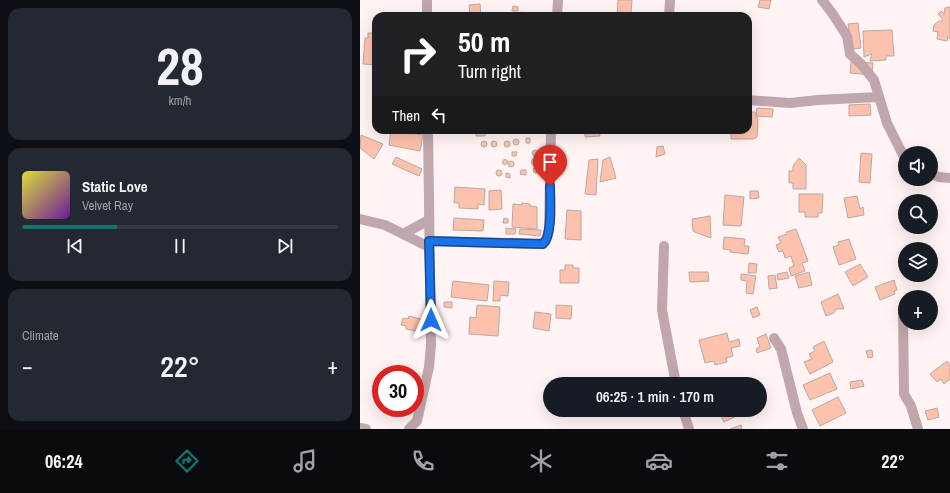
<!DOCTYPE html>
<html lang="en">
<head>
<meta charset="utf-8">
<style>
  :root { --surface:#171b24; --page:#242831; --text:#f1f3f6; --muted:#9ea1a6; --line:#363941; --accent:#0f766e }
  body { margin:0; font-family:"Archivo Narrow",sans-serif; background:var(--page); color:var(--text); height:100vh; display:flex; flex-direction:column; font-size:15px; white-space:nowrap }
  * { box-sizing:border-box; margin:0 }
  p { font-size:13px; color:var(--muted) }
  .icon { flex:none; width:22px; height:22px; fill:none; stroke:currentColor; stroke-width:2; stroke-linecap:round; stroke-linejoin:round }
  .map { position:relative; flex:1; overflow:hidden }
  .drawer { display:flex; flex-direction:column; gap:8px; padding:8px; background:#0d0f14; width:360px }
  .drawer>* { flex:none }
  .banner { position:absolute; left:12px; top:12px; width:380px; height:122px; border-radius:12px; box-shadow:0 4px 16px #0002; background:#202124; color:#fff; overflow:hidden }
  .tools { position:absolute; left:538px; top:146px; display:grid; gap:8px }
  .tools a { display:grid; place-items:center; width:40px; height:40px; border-radius:50%; background:var(--surface); box-shadow:0 4px 16px #0002; font-size:20px }
  .speed { position:absolute; left:12px; top:365px; display:flex; gap:8px; font-size:20px; font-weight:700; text-align:center }
  .speed>* { display:grid; place-content:center; width:52px; height:52px; border-radius:50%; background:var(--surface); box-shadow:0 4px 16px #0002; line-height:1 }
  .speed .limit { border:6px solid #d22; background:#fff; color:#111 }
  .pin { position:absolute; display:grid; place-items:center; width:34px; height:34px; color:#fff; margin:-41px -17px; border-radius:50% 50% 50% 0; rotate:-45deg; box-shadow:0 0 4px #0007 }
  .pin .icon { rotate:45deg }
  .me { position:absolute; width:44px; margin:-22px; rotate:0deg; stroke-linejoin:round; filter:drop-shadow(0 0 3px #0008) }
  .turn { display:flex; align-items:center; gap:14px; height:84px; padding:0 20px; font-size:18px }
  .turn .icon { width:52px; height:52px; stroke-width:2.5 }
  .turn b { display:block; font-size:28px; line-height:34px }
  .then { display:flex; align-items:center; height:38px; padding:0 20px; background:#0003; gap:8px; font-size:15px }
  .big { font-size:30px; font-weight:600; line-height:1.1 }
  .drawer .tile { flex:1; display:flex; flex-direction:column; justify-content:center; gap:6px; min-width:0; padding:0 14px; border-radius:12px; background:var(--page) }
  .drawer .dial { align-items:center; gap:0 }
  .dial b { font-size:52px; line-height:1 }
  .song { display:flex; align-items:center; gap:12px }
  .cover { width:48px; height:48px; border-radius:6px; background:linear-gradient(135deg,hsl(60 70% 55%),hsl(280 70% 35%)) }
  .played { height:4px; border-radius:2px; background:linear-gradient(90deg,var(--accent) 30%,var(--line) 30%) }
  .keys { display:flex; justify-content:space-around; direction:ltr }
  .heat { display:flex; justify-content:space-between; align-items:center; font-size:22px; direction:ltr }
  .trip { position:absolute; left:183px; top:377px; width:224px; height:40px; border-radius:20px; background:var(--surface); box-shadow:0 4px 16px #0002; font-weight:600; line-height:40px; text-align:center }
  .tabs { display:flex; height:64px; justify-content:space-around; align-items:center; background:#090b0e; color:var(--muted) }
  .tabs .icon { width:28px; height:28px }
  .tabs .current { color:var(--accent) }
  .tabs b { font-size:18px; color:var(--text) }
  main { display:flex; flex:1; min-height:0 }
  .map>svg:first-child { display:block }
  .building { fill:#fdc2ad; stroke:#b9a9a4 }
  .lines { fill:none; stroke-linecap:round; stroke-linejoin:round }
  .street { stroke:#c1a6ab; stroke-width:10 }
  .route-casing { stroke:#114b97; stroke-width:10 }
  .route { stroke:#1a73e8; stroke-width:7 }
</style>
</head>
<body>
<main>
<section class="drawer">
<div class="tile dial"><b>28</b><p>km/h</p></div>
<div class="tile">
<div class="song"><i class="cover"></i><div><b>Static Love</b><p>Velvet Ray</p></div></div>
<div class="played"></div>
<div class="keys"><svg class="icon" aria-label="previous" viewBox="0 0 24 24"><path d="M18 5L8 12l10 7zM5 5v14"/></svg><svg class="icon" aria-label="pause" viewBox="0 0 24 24"><path d="M8 5v14M16 5v14"/></svg><svg class="icon" aria-label="next" viewBox="0 0 24 24"><path d="M6 5l10 7-10 7zM19 5v14"/></svg></div>
</div>
<div class="tile"><p>Climate</p>
<div class="heat"><a>−</a><b class="big">22°</b><a>+</a></div>
</div>
</section>
<div class="map">
<svg width="590" height="429" viewBox="0 0 590 429">
  <rect width="100%" height="100%" fill="#fff4f3"/>
  <!-- building -->
  <path class="building" d="M258,0h14l-1,13h-14z
    M400,0h11l-2,9 -11,-2z
    M120,4l1,12h-11l-1,-11z
    M153,6l5,1v4h-6z
    M589,7h1v32l-2,-2 -1,4 -10,-2 1,-7 -5,-1 1,-6 5,-4h3v-3l-4,-4 3,-3 3,3 1,-6z
    M162,12l2,1 1,3h-8l2,-3z
    M498,23l3,25 -9,1 -4,-25z
    M532,30l2,26h-8v4l-16,1 2,-7 -8,3 -1,-26z
    M8,33h8v32l-13,-1 2,-26h3z
    M491,62l22,1 -1,12 -22,-2z
    M510,104l1,11 -22,1v-11z
    M397,108l16,1 -1,8 -16,-1z
    M388,112h7l3,7 -1,18 -4,2h-22v-9h17z
    M31,130l32,5 -3,16 -31,-6z
    M116,130h9v6h-9z
    M225,130h14l1,6 -15,1z
    M1,135l22,9 -9,15 -14,-11z
    M166,138h4v5h-4z
    M153 142a3 3 0 1 1 6 0a3 3 0 1 1-6 0Z
    M131 144a3 3 0 1 1 6 0a3 3 0 1 1-6 0Z
    M121 144a3 3 0 1 1 6 0a3 3 0 1 1-6 0Z
    M144 144a3 3 0 1 1 6 0a3 3 0 1 1-6 0Z
    M303,146l2,8 -9,3 1,-10z
    M172 153a3 3 0 1 1 6 0a3 3 0 1 1-6 0Z
    M152,152h5l-1,4h-4z
    M501,153l11,1 -2,29 -11,-1z
    M36,157l26,12 -3,7 -27,-12z
    M250,157l6,21 -16,4 3,-22z
    M439,158l7,7v24h-13v-6h-4v-12h4v-5z
    M171.5 162a3.5 3.5 0 1 1 7 0a3.5 3.5 0 1 1-7 0Z
    M238,159l-2,36 -11,-1 4,-34z
    M142.5 162a2.5 2.5 0 1 1 5 0a2.5 2.5 0 1 1-5 0Z
    M148 164a3 3 0 1 1 6 0a3 3 0 1 1-6 0Z
    M173 170a3 3 0 1 1 6 0a3 3 0 1 1-6 0Z
    M161,170h5v5l-6,-1z
    M136 173a3 3 0 1 1 6 0a3 3 0 1 1-6 0Z
    M146,173l4,1v4l-4,-1z
    M95,187l30,2 -1,16 -6,-1v5l-19,-1v-5h-5z
    M141,190l1,19 -13,1v-19z
    M390,191h8l1,7 -9,1z
    M439,194h24l-1,19h-4v4h-13v-5h-6z
    M365,195l19,2 -3,29 -18,-1z
    M497,196l3,13 3,-2 1,8 -16,3 -4,-20z
    M162,203l8,1v2l7,1v22l-25,-2 1,-23 9,1z
    M207,210l14,1v29l-16,-1z
    M350,216l1,22 -14,-5 -4,-2 -1,-12z
    M94,218l30,2 -1,11 -30,-1z
    M144,218l4,1v4h-5z
    M146,228l10,1 -1,5h-9z
    M160,229l21,1 -1,6 -21,-2z
    M436,229l12,32 -6,2 3,8 -14,5 -2,-8 5,-2 -3,-10 -6,2 -2,-7 -4,1 -3,-7 5,-2 -3,-6 9,-3 -1,-2z
    M364,237l21,2 -1,7h5l-1,8 -18,-2 1,-2 -8,-1z
    M489,239l7,20 -17,6 -6,-18 6,-2 -1,-3z
    M389,263l8,1 -1,9h-8z
    M500,264l8,13 -15,9 -8,-14z
    M205,265h8v3h6v15h-19v-13h5z
    M329,272h19l1,9 -19,1z
    M427,272l2,6 -11,2 -1,-6z
    M449,272l3,13 -13,3 -4,-12z
    M381,274l15,2 -3,18 -7,-1 1,-12 -6,-1z
    M415,275l2,13 -8,1 -1,-13z
    M534,280l3,10 -3,1 1,3 -15,6 -5,-13z
    M93,281l36,4 -2,16 -36,-4z
    M134,281l15,1 -1,14 -8,-1v6h-7z
    M478,294l6,15h-8l-2,4 -8,3 -5,-14z
    M84,302h8v6l-8,-1z
    M117,305l23,2 -2,29 -29,-2 1,-17 6,1z
    M196,305l16,1 -1,13 -15,-1z
    M397,307l3,8 -7,3 -3,-8z
    M175,312l16,2 -2,17 -16,-3z
    M49,316l15,4 -3,12 -15,-3v-3l-5,-1 2,-7 5,1z
    M367,333l2,9 10,-3 1,7 -9,2 2,8 -7,2 1,4 -12,3 -1,-4 -9,2 -6,-23z
    M406,334l5,14 -14,5 -1,-4 4,-2 -3,-9z
    M464,341l9,21 -23,12 -6,-12 8,-3 -3,-5 6,-3 -2,-4z
    M512,350l1,7 -5,1 -2,-7z
    M587,361l3,4v14l-6,5 -3,-5 -4,3 -7,-8z
    M470,373l7,16 -27,11 -7,-15z
    M502,380l2,6 -13,3 -1,-7z
    M478,397l8,16 -26,13 -8,-16z
    M577,408l2,9 -11,3 -3,-9z
    M368,410h11l2,4 -17,8 -4,-8z
    M381,425l1,4h-12z"/>
  <g class="lines">
    <!-- street -->
    <path class="street" d="M462,0l10,13 15,23 3,18 11,10 13,16 13,43 18,36
      M67,16v-16
      M197,16l1,-16
      M309,16l1,-16
      M388,100l42,3 28,-3 60,-3
      M571,174l8,3 11,1
      M0,219l25,6 44,22
      M43,234l26,-14
      M69,241l106,3c13,-1 12,-4 14,-16l2,-98
      M304,246l-2,64 14,74
      M543,314l1,80 7,12 7,23
      M414,338l7,11 16,64 6,16
      M323,410l6,19
      M0,428l6,1
      M49,429l8,-8 12,-54 2,-22 -3,-215"/>
  </g>
  <g class="lines">
    <defs>
      <path id="route" d="M71,320l-2,-79 114,3c10,-9 7,-45 7,-58"/>
    </defs>
    <!-- route casing -->
    <use href="#route" class="route-casing"/>
    <!-- route -->
    <use href="#route" class="route"/>
  </g>
</svg>
<div class="tools">
<a><svg class="icon" aria-label="sound" viewBox="0 0 24 24"><path d="M4 9h4l5-4v14l-5-4H4zM17 9q2 3 0 6"/></svg></a>
<a><svg class="icon" aria-label="search" viewBox="0 0 24 24"><circle cx="10" cy="10" r="6"/><path d="M15 15l6 6"/></svg></a>
<a><svg class="icon" aria-label="layers" viewBox="0 0 24 24"><path d="M12 4l9 5-9 5-9-5zM3 14l9 5 9-5"/></svg></a>
<a>+</a>
</div>
<div class="speed"><div class="limit">30</div></div>
<div class="pin" style="left:190px;top:186px;background:#d93025"><svg class="icon" aria-label="arrive" viewBox="0 0 24 24"><path d="M6 21V4h12l-3 4 3 4H6"/></svg></div>
<svg class="me" style="left:71px;top:320px" viewBox="-20 -20 40 40"><path d="M0-17L14 15 0 8-14 15z" fill="#1a73e8" stroke="#fff" stroke-width="4"/></svg>
<div class="trip">06:25 · 1 min · 170 m</div>
<div class="banner">
<div class="turn"><svg class="icon" aria-label="right" viewBox="0 0 24 24"><path d="M7 20v-9h11M14 6l5 5-5 5"/></svg><div><b>50 m</b>Turn right</div></div>
<div class="then">Then<svg class="icon" aria-label="left" viewBox="0 0 24 24"><path d="M17 20v-9H6M10 6l-5 5 5 5"/></svg></div>
</div>
</div>
</main>
<nav class="tabs">
<b>06:24</b>
<svg class="icon current" aria-label="directions" viewBox="0 0 24 24"><path d="M12 3l9 9-9 9-9-9zM9 14v-3h6M13 9l2 2-2 2"/></svg>
<svg class="icon" aria-label="music" viewBox="0 0 24 24"><path d="M9 18V5l10-2v13"/><circle cx="6" cy="18" r="3"/><circle cx="16" cy="16" r="3"/></svg>
<svg class="icon" aria-label="phone" viewBox="0 0 24 24"><path d="M5 4h4l2 5-3 2q2 4 5 5l2-3 5 2v4C11 20 4 13 5 4z"/></svg>
<svg class="icon" aria-label="climate" viewBox="0 0 24 24"><path d="M12 3v18M4 7l16 10M4 17L20 7"/></svg>
<svg class="icon" aria-label="car" viewBox="0 0 24 24"><path d="M5 17H2v-5l4-1 3-4h7l3 4 3 1v5h-3M9 17h6M6 11h13"/><circle cx="7" cy="17" r="2"/><circle cx="17" cy="17" r="2"/></svg>
<svg class="icon" aria-label="filters" viewBox="0 0 24 24"><path d="M4 7h16M4 17h16"/><circle cx="9" cy="7" r="2"/><circle cx="15" cy="17" r="2"/></svg>
<b>22°</b>
</nav>
</body>
</html>
